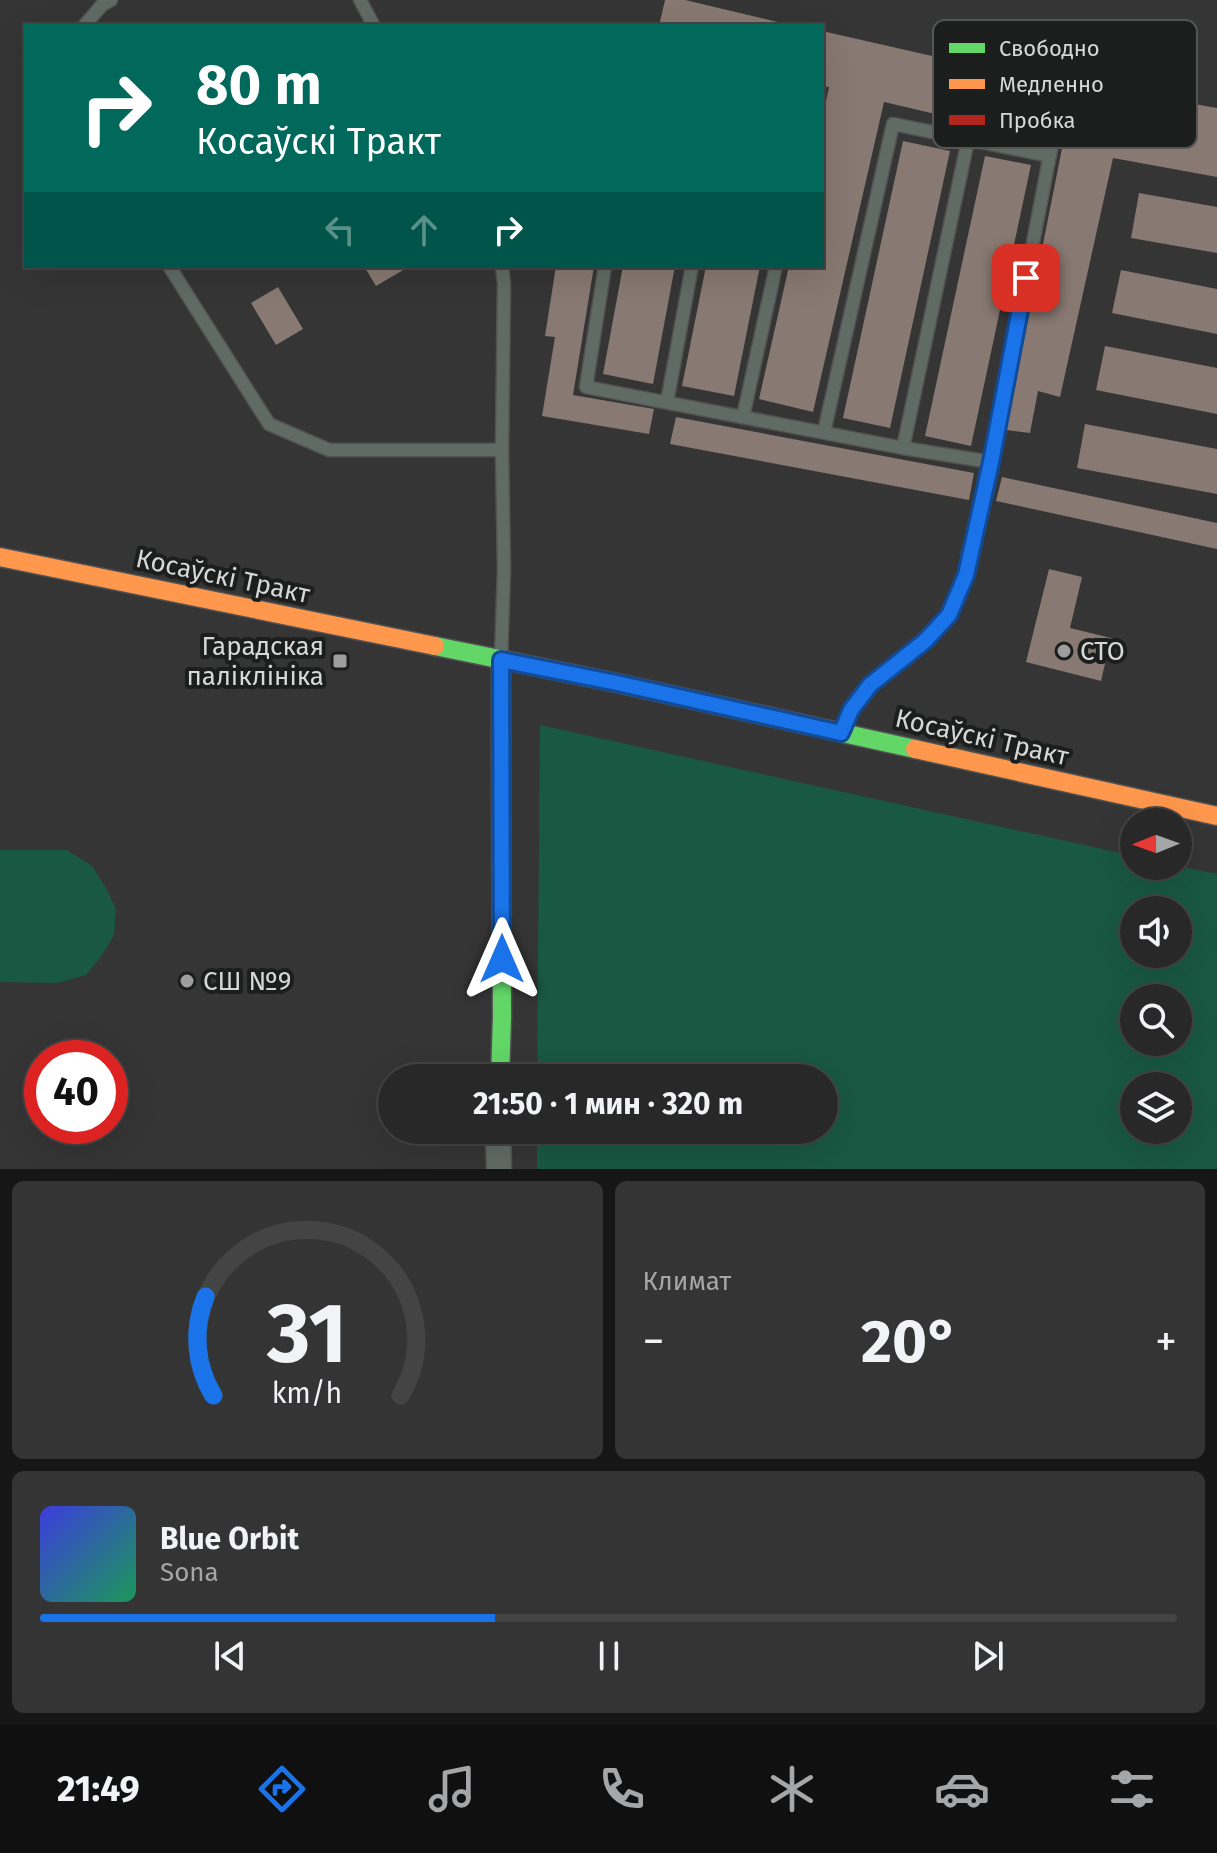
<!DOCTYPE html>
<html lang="ru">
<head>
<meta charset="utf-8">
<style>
  :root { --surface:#282828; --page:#343434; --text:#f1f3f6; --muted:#a5a6a8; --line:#444445; --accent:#1a73e8 }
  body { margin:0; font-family:"Fira Sans",sans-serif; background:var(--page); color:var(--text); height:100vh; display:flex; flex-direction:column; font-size:30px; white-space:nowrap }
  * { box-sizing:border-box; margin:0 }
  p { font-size:26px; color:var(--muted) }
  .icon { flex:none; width:44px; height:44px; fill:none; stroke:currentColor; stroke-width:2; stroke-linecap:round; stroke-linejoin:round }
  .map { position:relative; height:1169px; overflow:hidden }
  .panel { display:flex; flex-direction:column; gap:12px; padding:12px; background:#161616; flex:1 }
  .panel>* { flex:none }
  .banner { position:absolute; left:24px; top:24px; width:800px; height:244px; border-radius:0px; box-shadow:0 8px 32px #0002,0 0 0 2px var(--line); background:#00695c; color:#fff; overflow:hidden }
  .needle { width:52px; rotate:269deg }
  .tools { position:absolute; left:1120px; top:808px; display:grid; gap:16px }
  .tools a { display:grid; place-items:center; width:72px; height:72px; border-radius:50%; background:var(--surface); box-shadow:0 8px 32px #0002,0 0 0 2px var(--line); font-size:40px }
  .speed { position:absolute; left:24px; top:1040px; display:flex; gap:16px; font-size:40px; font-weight:700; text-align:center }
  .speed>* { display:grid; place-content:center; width:104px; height:104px; border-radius:50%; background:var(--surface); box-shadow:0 8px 32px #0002,0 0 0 2px var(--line); line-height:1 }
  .speed .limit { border:12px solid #d22; background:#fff; color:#111 }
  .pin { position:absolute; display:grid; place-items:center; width:68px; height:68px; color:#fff; margin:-34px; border-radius:16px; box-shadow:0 4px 12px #0006 }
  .me { position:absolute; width:88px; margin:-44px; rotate:0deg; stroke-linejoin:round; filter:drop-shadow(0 0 6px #0008) }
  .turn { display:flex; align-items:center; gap:28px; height:168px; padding:0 40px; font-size:36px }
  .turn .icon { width:104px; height:104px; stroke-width:2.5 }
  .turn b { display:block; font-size:56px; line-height:68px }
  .lanes { display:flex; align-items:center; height:76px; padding:0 40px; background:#0003; justify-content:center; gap:40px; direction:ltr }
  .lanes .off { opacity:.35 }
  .big { font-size:60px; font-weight:700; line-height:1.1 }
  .panel .card { flex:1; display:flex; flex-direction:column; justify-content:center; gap:12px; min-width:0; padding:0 28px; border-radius:12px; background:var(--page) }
  .panel .dial { align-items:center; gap:0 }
  .dial svg { height:208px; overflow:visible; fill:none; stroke:var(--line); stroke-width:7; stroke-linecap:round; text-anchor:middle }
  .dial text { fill:var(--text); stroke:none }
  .song { display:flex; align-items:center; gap:24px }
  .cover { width:96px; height:96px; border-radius:12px; background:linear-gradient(135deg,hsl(240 70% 55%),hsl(150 70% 35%)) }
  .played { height:8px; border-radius:4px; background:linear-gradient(90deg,var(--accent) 40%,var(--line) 40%) }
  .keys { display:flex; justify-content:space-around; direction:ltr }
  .heat { display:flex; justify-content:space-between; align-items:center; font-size:44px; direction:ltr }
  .panel .tiles { flex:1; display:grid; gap:12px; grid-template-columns:1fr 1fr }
  .card:last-child { grid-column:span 2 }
  .trip { position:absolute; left:378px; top:1064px; width:460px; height:80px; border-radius:40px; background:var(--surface); box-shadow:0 8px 32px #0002,0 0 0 2px var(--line); font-weight:700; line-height:80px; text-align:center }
  .tabs { display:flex; height:128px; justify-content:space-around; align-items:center; background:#101010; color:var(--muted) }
  .tabs .icon { width:56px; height:56px }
  .tabs .active { color:var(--accent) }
  .tabs b { font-size:36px; color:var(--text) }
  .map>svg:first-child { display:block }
  .green { fill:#195843; fill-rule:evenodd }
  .building { fill:#887972 }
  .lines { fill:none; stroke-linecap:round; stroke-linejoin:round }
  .lane-casing { stroke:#525252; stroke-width:15 }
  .street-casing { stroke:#525252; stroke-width:27 }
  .fast-casing { stroke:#525252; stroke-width:21 }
  .slow-casing { stroke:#525252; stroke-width:21 }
  .jam-casing { stroke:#525252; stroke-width:21 }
  .lane { stroke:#606b66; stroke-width:12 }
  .street { stroke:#606b66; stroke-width:24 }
  .fast { stroke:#63d668; stroke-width:18 }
  .slow { stroke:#ff974d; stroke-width:18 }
  .jam { stroke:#b3261e; stroke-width:18 }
  .route-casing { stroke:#114b97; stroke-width:20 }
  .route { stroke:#1a73e8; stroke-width:14 }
  .poi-dot { fill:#9e9e9e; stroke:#1c1e1d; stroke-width:3 }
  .labels { text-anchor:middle; stroke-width:8; stroke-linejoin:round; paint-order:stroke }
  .street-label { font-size:26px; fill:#d6d7d7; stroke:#1c1e1d }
  .poi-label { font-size:26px; fill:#d6d7d7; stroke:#1c1e1d; text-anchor:start }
  .key { fill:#1c1e1d; stroke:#545655; stroke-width:2 }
  .key-label { font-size:22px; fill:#d6d7d7 }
</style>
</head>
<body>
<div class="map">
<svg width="1217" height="1169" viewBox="0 0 1217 1169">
  <rect width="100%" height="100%" fill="#353535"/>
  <!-- green -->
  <path class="green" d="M540,725l594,131v10h44l39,8v295h-680v-39h287v-52h-287zM1134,910h44v44h-44zM1134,998h44v44h-44zM1134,1086h44v44h-44z
    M0,850h67l25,16 14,22 10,21 -2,26 -14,23 -14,17 -29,8 -57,-1z"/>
  <!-- building -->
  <path class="building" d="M665,0h20l109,26h-135z
    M822,31l220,50 -12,55 -146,-34 -71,310 -54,-13 30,-133h33v-146l7,-33 -7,-1z
    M1075,83l142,25v69l-104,-19 -53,239 -22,-6 -8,42 -24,-3z
    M903,141l47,10 -60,277 -47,-10z
    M985,156l46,9 -60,281 -46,-10z
    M1139,193l78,14v46l-86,-15z
    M364,266h46l-34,20z
    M556,266h38l-21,129 81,14 -5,25 -107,-18 13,-79 -10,-1z
    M623,266h52l-22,118 -50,-10z
    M706,266h54l-26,130 -52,-10z
    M1121,270l96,19v45l-105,-21z
    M278,287l25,42 -27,16 -25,-42z
    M1105,346l112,22v46l-121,-24z
    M676,417l298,56 -5,27 -299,-56z
    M1085,424l132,25v45l-140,-26z
    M1002,477l215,46v26l-221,-48z
    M1049,569l33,8 -12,51 41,10 -10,43 -75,-19z"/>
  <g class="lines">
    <defs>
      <path id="lane" d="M360,0l14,26
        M84,26l18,-21 9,-5
        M169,266l100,158 60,26h173
        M605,266l-19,121 317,61 88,14
        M667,402l25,-136
        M743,417l33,-151
        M824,432l69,-308 157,32
        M903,448l65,-308
        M501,659l3,-90 -2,-119 2,-166 -2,-18
        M843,730l8,-20 19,-25 55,-44 24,-26 17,-40 25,-113 69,-360"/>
      <path id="street" d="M498,1130l1,39"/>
      <path id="fast" d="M435,646l182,37 298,66
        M500,1078l2,-61 -1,-257"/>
      <path id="slow" d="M0,557l435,89
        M915,749l302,67"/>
      <path id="jam" d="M501,660v100"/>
    </defs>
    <!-- lane casing -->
    <use href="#lane" class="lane-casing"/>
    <!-- street casing -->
    <use href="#street" class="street-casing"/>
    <!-- fast casing -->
    <use href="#fast" class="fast-casing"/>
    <!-- slow casing -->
    <use href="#slow" class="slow-casing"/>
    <!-- jam casing -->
    <use href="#jam" class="jam-casing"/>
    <!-- lane -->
    <use href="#lane" class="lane"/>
    <!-- street -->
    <use href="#street" class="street"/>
    <!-- fast -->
    <use href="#fast" class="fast"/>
    <!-- slow -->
    <use href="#slow" class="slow"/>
    <!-- jam -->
    <use href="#jam" class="jam"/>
  </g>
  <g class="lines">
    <defs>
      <path id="route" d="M502,959l-1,-299 116,23 224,50 10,-23 19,-25 55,-44 24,-26 17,-40 25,-113 35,-184"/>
    </defs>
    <!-- route casing -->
    <use href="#route" class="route-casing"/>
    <!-- route -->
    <use href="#route" class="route"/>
  </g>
  <!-- markers -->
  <g class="poi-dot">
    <circle cx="1064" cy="651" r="8"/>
    <rect x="332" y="653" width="16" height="16" rx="4"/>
    <circle cx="187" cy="981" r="8"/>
  </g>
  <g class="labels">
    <!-- street labels -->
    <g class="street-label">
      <text transform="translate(223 576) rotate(12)" y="9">Косаўскі Тракт</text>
      <text transform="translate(982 737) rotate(13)" y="9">Косаўскі Тракт</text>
    </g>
    <!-- poi labels -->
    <g class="poi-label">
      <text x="324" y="655" text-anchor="end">Гарадская<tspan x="324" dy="30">паліклініка</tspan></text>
      <text x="1080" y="660">СТО</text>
      <text x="203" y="990">СШ №9</text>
    </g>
  </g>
  <!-- legend -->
  <rect x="933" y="20" width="264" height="128" rx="12" class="key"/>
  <rect x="949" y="43" width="36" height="10" fill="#63d668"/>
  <rect x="949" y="79" width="36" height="10" fill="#ff974d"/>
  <rect x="949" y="115" width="36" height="10" fill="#b3261e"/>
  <g class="key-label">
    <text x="999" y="56">Свободно</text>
    <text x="999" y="92">Медленно</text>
    <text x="999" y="128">Пробка</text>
  </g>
</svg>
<div class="tools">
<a><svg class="needle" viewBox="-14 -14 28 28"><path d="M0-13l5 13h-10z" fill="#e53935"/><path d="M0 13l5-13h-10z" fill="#a5a6a8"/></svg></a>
<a><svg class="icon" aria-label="sound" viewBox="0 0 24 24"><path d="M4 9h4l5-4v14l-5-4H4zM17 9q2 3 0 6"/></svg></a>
<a><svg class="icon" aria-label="search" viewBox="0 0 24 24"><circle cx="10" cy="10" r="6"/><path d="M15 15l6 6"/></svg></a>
<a><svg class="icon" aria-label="layers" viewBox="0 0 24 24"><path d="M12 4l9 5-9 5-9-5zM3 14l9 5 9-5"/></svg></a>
</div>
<div class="speed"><div class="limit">40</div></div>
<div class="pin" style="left:1026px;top:278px;background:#d93025"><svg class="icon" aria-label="arrive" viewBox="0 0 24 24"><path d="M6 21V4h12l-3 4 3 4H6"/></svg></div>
<svg class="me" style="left:502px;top:959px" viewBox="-20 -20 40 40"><path d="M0-17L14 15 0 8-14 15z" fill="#1a73e8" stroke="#fff" stroke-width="4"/></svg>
<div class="trip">21:50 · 1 мин · 320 m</div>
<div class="banner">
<div class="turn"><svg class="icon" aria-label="right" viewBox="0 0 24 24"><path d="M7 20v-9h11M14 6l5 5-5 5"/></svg><div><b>80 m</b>Косаўскі Тракт</div></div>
<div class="lanes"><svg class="icon off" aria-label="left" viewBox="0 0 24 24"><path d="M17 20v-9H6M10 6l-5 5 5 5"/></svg><svg class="icon off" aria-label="ahead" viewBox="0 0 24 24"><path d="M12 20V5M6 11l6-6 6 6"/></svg><svg class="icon" aria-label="right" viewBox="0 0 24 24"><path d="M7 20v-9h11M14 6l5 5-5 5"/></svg></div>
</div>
</div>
<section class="panel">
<div class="tiles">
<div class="card dial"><svg viewBox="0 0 100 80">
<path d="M14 69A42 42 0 1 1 86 69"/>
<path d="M14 69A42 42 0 0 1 11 31" stroke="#1a73e8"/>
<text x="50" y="56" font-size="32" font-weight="700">31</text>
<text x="50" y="72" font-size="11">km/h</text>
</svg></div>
<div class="card"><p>Климат</p>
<div class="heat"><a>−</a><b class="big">20°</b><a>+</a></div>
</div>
<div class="card">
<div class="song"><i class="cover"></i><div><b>Blue Orbit</b><p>Sona</p></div></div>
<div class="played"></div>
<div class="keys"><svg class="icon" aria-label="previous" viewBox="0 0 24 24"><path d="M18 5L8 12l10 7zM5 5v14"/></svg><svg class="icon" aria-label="pause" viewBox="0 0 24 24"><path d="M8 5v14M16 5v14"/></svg><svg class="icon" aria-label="next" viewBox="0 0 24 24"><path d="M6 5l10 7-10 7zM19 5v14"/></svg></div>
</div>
</div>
</section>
<nav class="tabs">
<b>21:49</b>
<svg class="icon active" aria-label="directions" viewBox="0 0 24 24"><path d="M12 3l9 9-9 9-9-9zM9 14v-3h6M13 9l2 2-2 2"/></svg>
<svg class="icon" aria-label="music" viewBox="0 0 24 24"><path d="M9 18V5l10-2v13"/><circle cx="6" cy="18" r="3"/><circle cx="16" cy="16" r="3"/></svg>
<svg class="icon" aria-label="phone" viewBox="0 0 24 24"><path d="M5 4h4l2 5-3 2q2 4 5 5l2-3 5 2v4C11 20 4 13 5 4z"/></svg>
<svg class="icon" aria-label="climate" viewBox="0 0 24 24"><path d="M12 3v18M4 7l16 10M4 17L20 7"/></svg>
<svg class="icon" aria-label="car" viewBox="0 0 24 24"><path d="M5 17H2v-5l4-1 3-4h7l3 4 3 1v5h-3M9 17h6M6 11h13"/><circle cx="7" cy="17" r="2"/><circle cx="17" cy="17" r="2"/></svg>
<svg class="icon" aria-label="filters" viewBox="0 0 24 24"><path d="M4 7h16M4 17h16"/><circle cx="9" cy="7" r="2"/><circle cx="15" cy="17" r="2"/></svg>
</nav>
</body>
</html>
